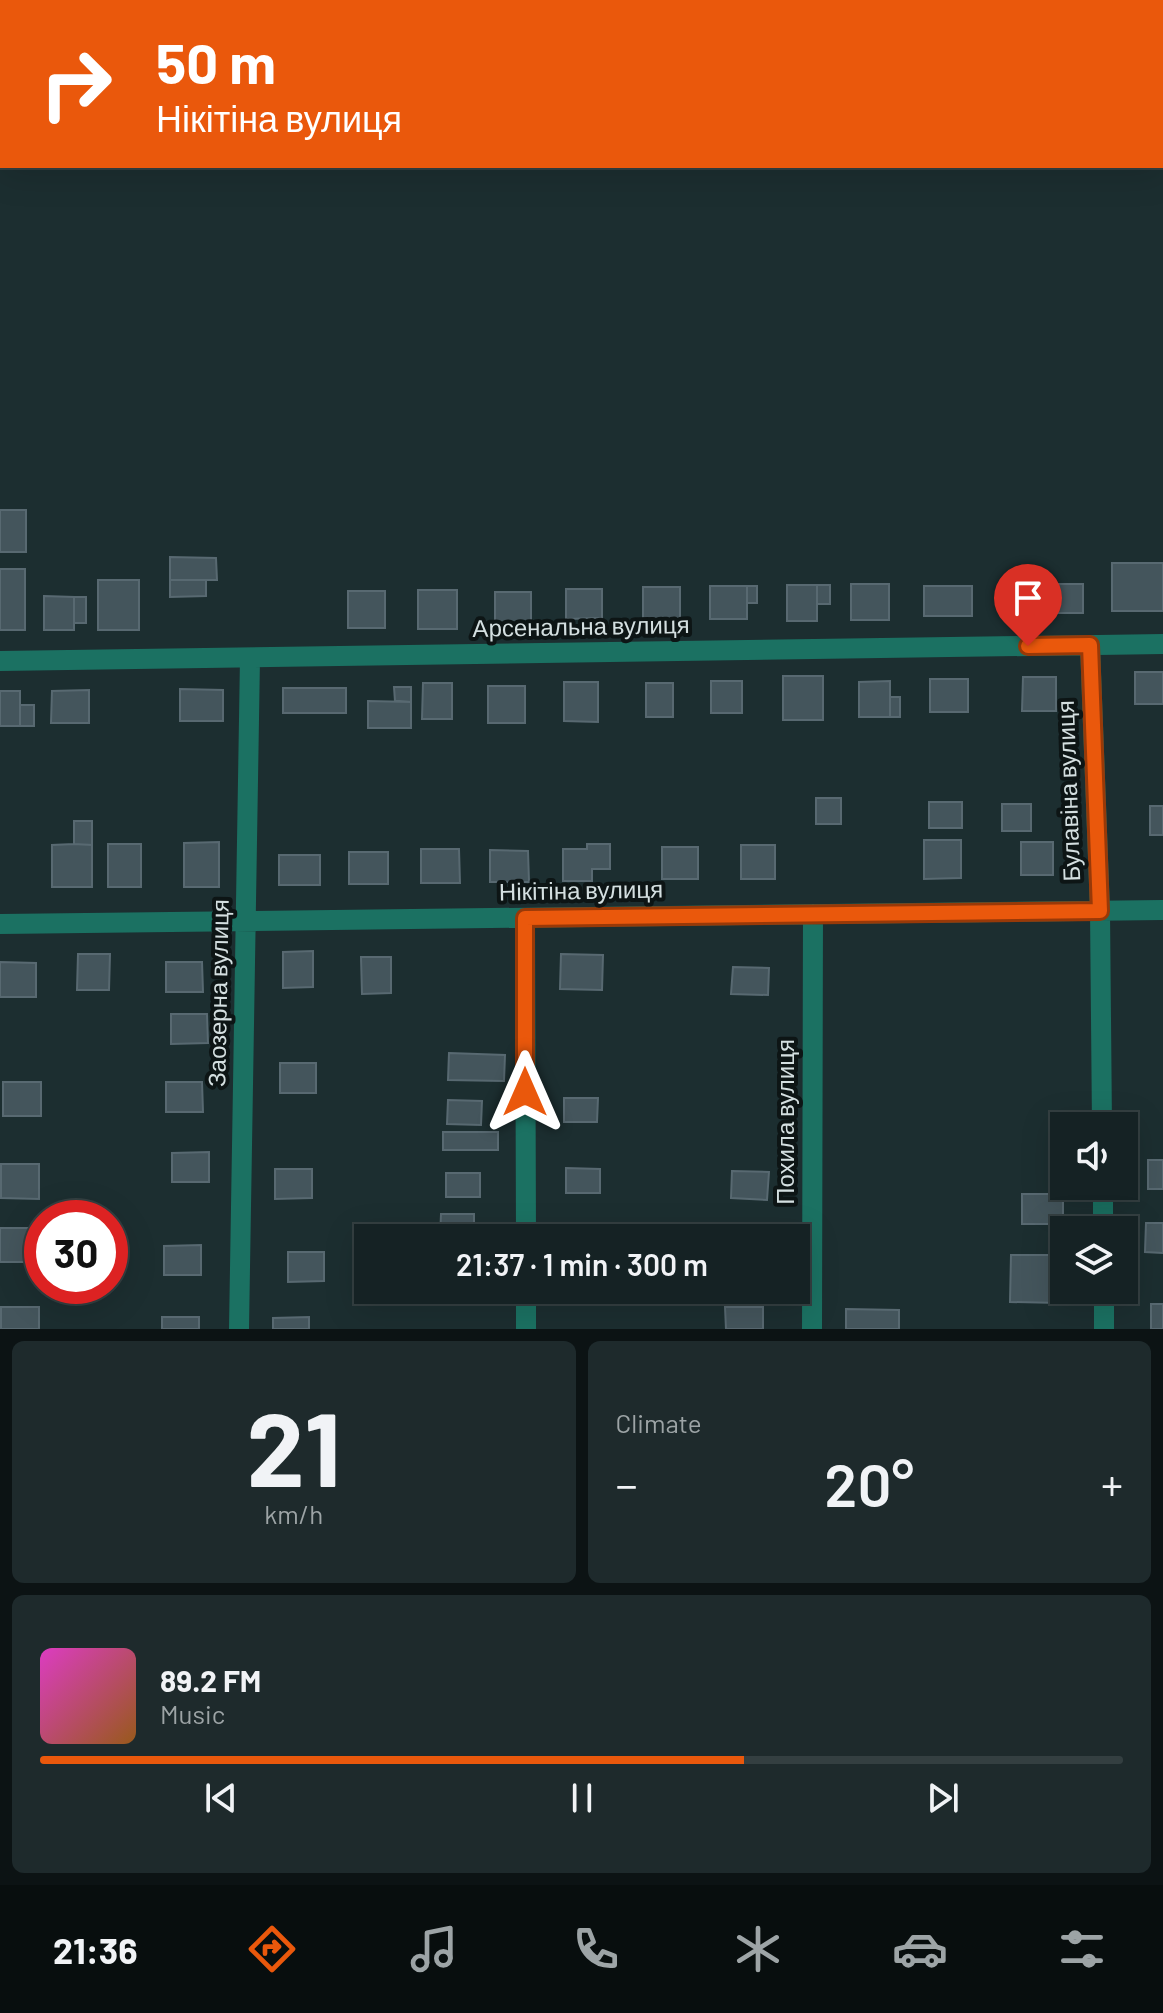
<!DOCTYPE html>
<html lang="en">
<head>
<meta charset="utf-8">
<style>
  :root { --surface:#152224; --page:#1e2a2c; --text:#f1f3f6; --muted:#9da4a6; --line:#343f41; --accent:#ea580c }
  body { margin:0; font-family:Barlow,sans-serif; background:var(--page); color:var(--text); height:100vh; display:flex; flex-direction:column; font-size:30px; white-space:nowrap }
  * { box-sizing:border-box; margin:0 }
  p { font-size:26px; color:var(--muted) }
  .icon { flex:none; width:44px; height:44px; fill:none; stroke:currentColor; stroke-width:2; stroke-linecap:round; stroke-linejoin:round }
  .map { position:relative; height:1329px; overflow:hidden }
  .drawer { display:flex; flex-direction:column; gap:12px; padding:12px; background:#0c1314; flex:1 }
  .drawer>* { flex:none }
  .guide { position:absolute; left:0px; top:0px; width:1164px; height:168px; box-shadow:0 8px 32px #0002,0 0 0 2px var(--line); background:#ea580c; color:#fff; overflow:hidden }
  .fabs { position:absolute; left:1050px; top:1112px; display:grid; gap:16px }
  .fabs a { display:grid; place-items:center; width:88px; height:88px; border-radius:0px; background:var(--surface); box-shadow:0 8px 32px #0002,0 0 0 2px var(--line); font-size:40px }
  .speed { position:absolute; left:24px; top:1200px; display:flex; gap:16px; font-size:40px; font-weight:700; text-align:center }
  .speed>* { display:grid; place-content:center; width:104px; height:104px; border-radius:50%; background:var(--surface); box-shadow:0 8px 32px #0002,0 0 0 2px var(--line); line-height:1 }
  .speed .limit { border:12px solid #d22; background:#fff; color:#111 }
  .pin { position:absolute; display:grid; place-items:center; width:68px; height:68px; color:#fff; margin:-82px -34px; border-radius:50% 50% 50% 0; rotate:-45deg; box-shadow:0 0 8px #0007 }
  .pin .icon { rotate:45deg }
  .me { position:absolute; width:88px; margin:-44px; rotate:0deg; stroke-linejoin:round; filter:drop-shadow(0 0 6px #0008) }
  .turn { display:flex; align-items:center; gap:28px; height:168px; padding:0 24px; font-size:36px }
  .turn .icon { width:104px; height:104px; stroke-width:2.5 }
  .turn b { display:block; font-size:56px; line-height:68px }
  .big { font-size:60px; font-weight:600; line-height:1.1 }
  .drawer .tile { flex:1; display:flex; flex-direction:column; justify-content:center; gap:12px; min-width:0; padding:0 28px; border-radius:12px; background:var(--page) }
  .drawer .dial { align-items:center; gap:0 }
  .dial b { font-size:104px; line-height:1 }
  .song { display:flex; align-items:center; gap:24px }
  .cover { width:96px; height:96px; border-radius:12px; background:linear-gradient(135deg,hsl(310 70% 55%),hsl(30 70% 35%)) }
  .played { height:8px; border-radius:4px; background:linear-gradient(90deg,var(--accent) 65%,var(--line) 65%) }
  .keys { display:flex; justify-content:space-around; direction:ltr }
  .heat { display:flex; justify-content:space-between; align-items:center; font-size:44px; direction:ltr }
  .drawer .tiles { flex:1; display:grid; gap:12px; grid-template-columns:1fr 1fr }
  .tile:last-child { grid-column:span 2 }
  .trip { position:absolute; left:354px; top:1224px; width:456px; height:80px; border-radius:0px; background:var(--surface); box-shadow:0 8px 32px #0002,0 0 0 2px var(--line); font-weight:600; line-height:80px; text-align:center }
  .tab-bar { display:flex; height:128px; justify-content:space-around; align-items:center; background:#080e0e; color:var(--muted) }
  .tab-bar .icon { width:56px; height:56px }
  .tab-bar .on { color:var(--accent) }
  .tab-bar b { font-size:36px; color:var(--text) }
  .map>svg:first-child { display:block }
  .building { fill:#44555c; stroke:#586971; stroke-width:2 }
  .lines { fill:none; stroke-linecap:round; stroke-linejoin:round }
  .minor { stroke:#1b7162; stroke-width:20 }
  .route-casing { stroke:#983908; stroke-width:20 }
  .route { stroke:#ea580c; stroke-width:14 }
  .labels { text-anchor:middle; stroke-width:8; stroke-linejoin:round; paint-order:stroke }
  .street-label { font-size:24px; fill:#d4dfe0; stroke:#0d1515 }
</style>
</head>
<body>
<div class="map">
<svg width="1163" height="1329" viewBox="0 0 1163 1329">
  <rect width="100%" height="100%" fill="#1c2e30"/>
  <!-- building -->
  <path class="building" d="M0,510h26v42h-26z
    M170,557l46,1 1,22h-47z
    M1112,563h51v48h-51z
    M0,569h25v61h-25z
    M98,580h41v50h-41z
    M170,580h36v16l-36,1z
    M851,584h38v36h-38z
    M1043,584h40v29h-40z
    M787,585h30v36h-30z
    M817,585h13v19h-13z
    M710,586h37v33h-37z
    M747,586h10v17h-10z
    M924,586h48v30h-48z
    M643,587h37v34h-37z
    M566,589h36v29l-36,1z
    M418,590h39v39h-39z
    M348,591h37v37h-37z
    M495,592h36v37h-36z
    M44,596l30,1v33h-30z
    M74,597h12v26h-12z
    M1135,672h28v32h-28z
    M783,676h40v44h-40z
    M1023,677h33v34h-34z
    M930,679h38v33h-38z
    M711,681h31v32h-31z
    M890,681v36h-31v-35z
    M564,682h34v40l-34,-1z
    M423,683h29v36h-30z
    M646,683h27v34h-27z
    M488,686h37v37h-37z
    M394,687h17v15l-16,-1z
    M283,688h63v25h-63z
    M180,689l43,1v31h-43z
    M89,690v33h-38l1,-32z
    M0,691h20v35h-20z
    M890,697h10v20h-10z
    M368,701l43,1v26h-43z
    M20,705h14v21h-14z
    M816,798h25v26h-25z
    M929,802h33v26h-33z
    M1002,804h29v27h-29z
    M1150,806h13v29h-13z
    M74,821h18v24l-18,-1z
    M924,840h37v38l-37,1z
    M219,842v45h-35v-44z
    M1021,842h32v33h-32z
    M74,844l18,1v42h-40v-42z
    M108,844h33v43h-33z
    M587,844h23v25h-18v12h-29v-32h24z
    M741,845h34v34h-34z
    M662,847h36v32h-36z
    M421,849h38l1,34h-39z
    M490,850l38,1 1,31h-39z
    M349,852h39v32h-39z
    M279,855h41v30h-41z
    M313,951v36l-30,1v-36z
    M78,954h32l-1,36h-32z
    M561,954l42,1 -1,35 -42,-1z
    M361,957h30v36l-29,1z
    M0,962l36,1v34h-36z
    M166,962h36l1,30h-37z
    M733,967l36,1 -1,27 -37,-1z
    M171,1014h36l1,29 -37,1z
    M449,1053l56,2 -1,26 -56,-1z
    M280,1063h36v30h-36z
    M3,1082h38v34h-38z
    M166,1082h36l1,30h-37z
    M564,1098h34l-1,24h-33z
    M448,1100l34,1 -1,24 -34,-1z
    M443,1132h55v18h-55z
    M209,1152v30h-37v-29z
    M1148,1160h15v29h-15z
    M1,1164h38v35l-38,-1z
    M566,1168l34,1v24h-34z
    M275,1169h37v29l-37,1z
    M732,1171l37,1 -2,28 -36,-2z
    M446,1173h34v24h-34z
    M1022,1194h41v30h-41z
    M441,1214h33v24h-34z
    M1146,1223h17v30l-18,-1z
    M0,1228h37v34h-37z
    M728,1230l37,1v7h-37z
    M580,1234h34v4h-34z
    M201,1245v30h-37v-29z
    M288,1252h36v29l-36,1z
    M1011,1255h49l-1,48 -49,-1z
    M1151,1304h12v25h-12z
    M1,1307h38v22h-38z
    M725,1307h38v22h-37z
    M846,1309l53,1v19h-53z
    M162,1317h37v12h-37z
    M309,1317v12h-36v-11z"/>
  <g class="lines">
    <!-- minor -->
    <path class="minor" d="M1090,645l10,266 2,215
      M0,661l1163,-17
      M525,918l1,320
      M0,924l1163,-14
      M1103,1186v44
      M526,1290v39
      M1104,1290v39
      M239,1329l11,-671
      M812,1329l1,-415"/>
  </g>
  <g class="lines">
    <defs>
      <path id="route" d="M525,1092v-174l575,-7 -10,-266 -62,1"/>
    </defs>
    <!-- route casing -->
    <use href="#route" class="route-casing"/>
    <!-- route -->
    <use href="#route" class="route"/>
  </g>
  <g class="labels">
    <!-- street labels -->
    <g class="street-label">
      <text transform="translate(581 627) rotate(-1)" y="8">Арсенальна вулиця</text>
      <text transform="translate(1069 791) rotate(-92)" y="8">Булавіна вулиця</text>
      <text transform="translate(581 891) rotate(-1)" y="8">Нікітіна вулиця</text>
      <text transform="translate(219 993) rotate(-89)" y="8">Заозерна вулиця</text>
      <text transform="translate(786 1122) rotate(-90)" y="8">Похила вулиця</text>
    </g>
  </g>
</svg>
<div class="fabs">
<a><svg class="icon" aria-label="sound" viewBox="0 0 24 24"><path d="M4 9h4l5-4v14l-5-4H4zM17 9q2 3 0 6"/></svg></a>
<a><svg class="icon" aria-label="layers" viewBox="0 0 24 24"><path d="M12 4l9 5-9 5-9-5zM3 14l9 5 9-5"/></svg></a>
</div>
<div class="speed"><div class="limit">30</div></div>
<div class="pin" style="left:1028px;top:646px;background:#d93025"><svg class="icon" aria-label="arrive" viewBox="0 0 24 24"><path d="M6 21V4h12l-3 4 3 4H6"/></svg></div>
<svg class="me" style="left:525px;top:1092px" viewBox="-20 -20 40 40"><path d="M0-17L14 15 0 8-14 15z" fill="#ea580c" stroke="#fff" stroke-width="4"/></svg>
<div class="trip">21:37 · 1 min · 300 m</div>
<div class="guide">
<div class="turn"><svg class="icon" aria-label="right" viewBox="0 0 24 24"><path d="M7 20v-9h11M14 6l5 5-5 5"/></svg><div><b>50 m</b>Нікітіна вулиця</div></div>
</div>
</div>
<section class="drawer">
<div class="tiles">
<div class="tile dial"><b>21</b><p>km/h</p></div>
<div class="tile"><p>Climate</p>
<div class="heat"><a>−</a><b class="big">20°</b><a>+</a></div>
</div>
<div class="tile">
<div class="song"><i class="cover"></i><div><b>89.2 FM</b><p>Music</p></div></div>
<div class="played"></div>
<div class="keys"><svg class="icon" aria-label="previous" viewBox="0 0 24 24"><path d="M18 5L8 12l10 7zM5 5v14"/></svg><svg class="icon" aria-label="pause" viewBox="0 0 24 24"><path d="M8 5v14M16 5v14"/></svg><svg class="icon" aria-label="next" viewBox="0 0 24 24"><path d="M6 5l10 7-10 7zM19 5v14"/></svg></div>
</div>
</div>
</section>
<nav class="tab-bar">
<b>21:36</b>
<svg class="icon on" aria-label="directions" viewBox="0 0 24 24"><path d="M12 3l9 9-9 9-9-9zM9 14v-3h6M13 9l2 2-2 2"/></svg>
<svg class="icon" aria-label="music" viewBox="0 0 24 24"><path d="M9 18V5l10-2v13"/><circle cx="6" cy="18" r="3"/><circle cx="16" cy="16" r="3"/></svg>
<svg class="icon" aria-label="phone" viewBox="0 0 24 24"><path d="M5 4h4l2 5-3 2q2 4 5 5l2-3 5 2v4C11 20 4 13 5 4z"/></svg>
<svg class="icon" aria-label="climate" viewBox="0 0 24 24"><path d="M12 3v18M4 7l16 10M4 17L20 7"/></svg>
<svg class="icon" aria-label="car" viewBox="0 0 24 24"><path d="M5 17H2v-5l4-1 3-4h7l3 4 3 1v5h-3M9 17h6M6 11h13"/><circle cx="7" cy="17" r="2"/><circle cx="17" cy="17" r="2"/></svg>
<svg class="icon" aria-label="filters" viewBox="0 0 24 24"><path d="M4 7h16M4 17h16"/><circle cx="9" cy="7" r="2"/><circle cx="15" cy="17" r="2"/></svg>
</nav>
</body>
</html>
